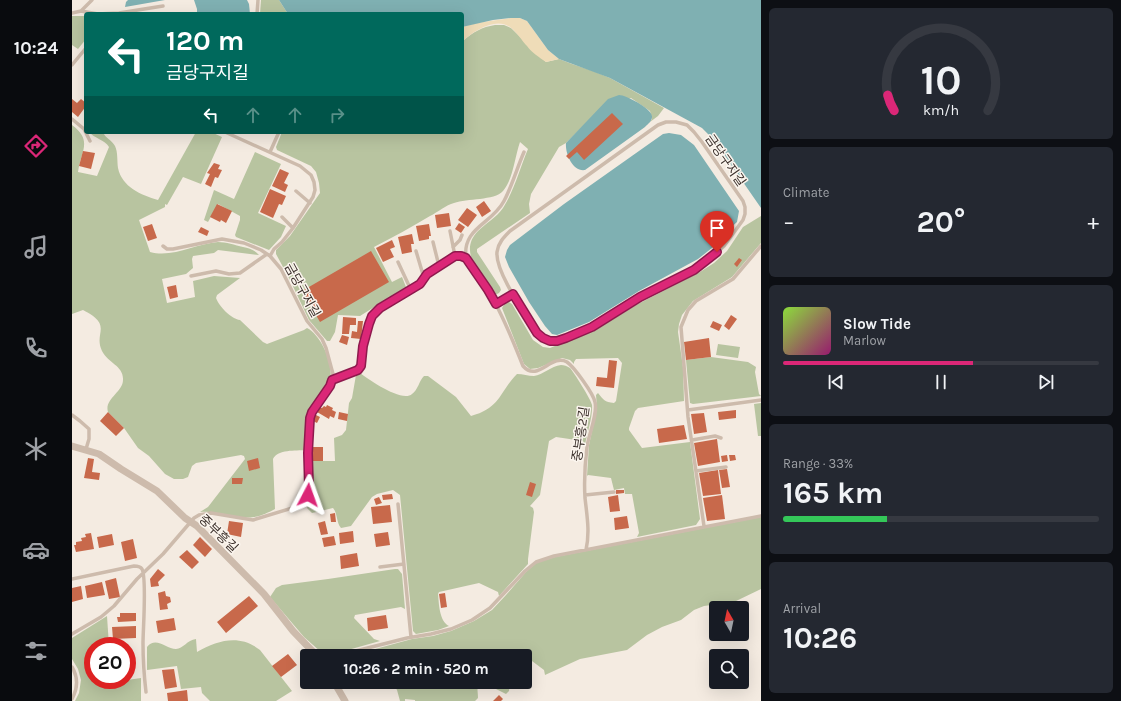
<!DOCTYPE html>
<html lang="en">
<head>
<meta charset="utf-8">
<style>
  :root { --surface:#171b24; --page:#242831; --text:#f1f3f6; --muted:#9ea1a6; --line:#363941; --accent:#db2777 }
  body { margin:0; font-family:Karla,"Noto Sans KR",sans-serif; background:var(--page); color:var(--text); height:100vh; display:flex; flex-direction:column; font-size:15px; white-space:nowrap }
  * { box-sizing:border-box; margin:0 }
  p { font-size:13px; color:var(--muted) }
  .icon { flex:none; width:22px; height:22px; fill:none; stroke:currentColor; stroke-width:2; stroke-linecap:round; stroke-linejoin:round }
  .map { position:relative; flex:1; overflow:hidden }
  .panel { display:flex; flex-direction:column; gap:8px; padding:8px; background:#0d0f14; width:360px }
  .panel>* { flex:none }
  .banner { position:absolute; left:12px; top:12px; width:380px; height:122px; border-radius:4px; box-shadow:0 4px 16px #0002; background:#00695c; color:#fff; overflow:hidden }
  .needle { width:26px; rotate:351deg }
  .tools { position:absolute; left:637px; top:601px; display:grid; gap:8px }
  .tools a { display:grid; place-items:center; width:40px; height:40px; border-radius:4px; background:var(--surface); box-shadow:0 4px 16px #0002; font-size:20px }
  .speed { position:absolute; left:12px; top:637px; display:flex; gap:8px; font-size:20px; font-weight:700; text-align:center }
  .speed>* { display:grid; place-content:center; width:52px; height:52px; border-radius:50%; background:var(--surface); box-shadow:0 4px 16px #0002; line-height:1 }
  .speed .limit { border:6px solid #d22; background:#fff; color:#111 }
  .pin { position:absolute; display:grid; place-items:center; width:34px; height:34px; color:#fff; margin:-41px -17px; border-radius:50% 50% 50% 0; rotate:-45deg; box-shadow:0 0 4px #0007 }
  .pin .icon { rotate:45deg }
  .me { position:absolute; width:44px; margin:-22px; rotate:4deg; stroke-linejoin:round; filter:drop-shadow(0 0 3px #0008) }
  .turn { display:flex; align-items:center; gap:14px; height:84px; padding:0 16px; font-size:18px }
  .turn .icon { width:52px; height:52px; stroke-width:2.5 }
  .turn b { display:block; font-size:28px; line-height:34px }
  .lanes { display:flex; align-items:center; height:38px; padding:0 16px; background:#0003; justify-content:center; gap:20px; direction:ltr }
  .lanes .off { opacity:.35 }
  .big { font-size:30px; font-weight:700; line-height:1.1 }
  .panel .card { flex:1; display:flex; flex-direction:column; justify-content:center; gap:6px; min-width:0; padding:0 14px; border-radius:6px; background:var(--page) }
  .panel .dial { align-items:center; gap:0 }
  .dial svg { height:104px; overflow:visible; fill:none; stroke:var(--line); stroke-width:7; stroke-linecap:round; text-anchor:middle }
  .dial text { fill:var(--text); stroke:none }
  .song { display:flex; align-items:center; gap:12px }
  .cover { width:48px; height:48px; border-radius:6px; background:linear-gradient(135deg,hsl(90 70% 55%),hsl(320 70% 35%)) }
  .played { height:4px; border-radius:2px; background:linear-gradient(90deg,var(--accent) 60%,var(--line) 60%) }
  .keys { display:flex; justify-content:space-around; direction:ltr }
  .heat { display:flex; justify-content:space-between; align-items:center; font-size:22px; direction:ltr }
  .charge { height:6px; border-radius:3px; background:linear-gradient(90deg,#34c759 33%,var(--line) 0) }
  .trip { position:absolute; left:228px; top:649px; width:232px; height:40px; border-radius:4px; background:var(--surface); box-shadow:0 4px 16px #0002; font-weight:700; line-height:40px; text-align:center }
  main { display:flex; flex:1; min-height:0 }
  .tab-bar { display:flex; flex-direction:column; width:72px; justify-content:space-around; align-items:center; background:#090b0e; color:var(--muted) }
  .tab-bar .icon { width:28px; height:28px }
  .tab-bar .on { color:var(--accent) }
  .tab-bar b { font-size:18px; color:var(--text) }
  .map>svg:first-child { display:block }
  .green { fill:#b8c4a0 }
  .sand { fill:#efdcb8 }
  .water { fill:#7fb0b2 }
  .building { fill:#c8694b }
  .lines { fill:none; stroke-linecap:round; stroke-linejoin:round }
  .lane { stroke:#cdbbac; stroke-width:3.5 }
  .street { stroke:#cdbbac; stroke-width:7 }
  .route-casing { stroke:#8e194d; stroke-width:10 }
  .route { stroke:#db2777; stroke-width:7 }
  .labels { text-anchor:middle; stroke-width:3; stroke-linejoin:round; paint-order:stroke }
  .street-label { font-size:13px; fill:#3b302b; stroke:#fbf5ee }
</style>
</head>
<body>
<main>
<nav class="tab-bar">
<b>10:24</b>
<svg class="icon on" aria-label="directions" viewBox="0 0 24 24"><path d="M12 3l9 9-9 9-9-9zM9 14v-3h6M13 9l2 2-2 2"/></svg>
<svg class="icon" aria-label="music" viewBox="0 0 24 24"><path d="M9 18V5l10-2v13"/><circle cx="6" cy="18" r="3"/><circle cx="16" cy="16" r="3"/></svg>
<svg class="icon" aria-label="phone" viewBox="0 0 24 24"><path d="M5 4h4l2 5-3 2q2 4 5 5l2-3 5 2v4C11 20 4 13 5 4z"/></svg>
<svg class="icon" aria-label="climate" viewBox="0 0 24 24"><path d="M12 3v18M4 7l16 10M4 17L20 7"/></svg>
<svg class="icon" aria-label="car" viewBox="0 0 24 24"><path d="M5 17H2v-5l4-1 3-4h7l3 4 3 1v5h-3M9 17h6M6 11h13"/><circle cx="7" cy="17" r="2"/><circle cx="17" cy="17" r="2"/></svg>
<svg class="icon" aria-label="filters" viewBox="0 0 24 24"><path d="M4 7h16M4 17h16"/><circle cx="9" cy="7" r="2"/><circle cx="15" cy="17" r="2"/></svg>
</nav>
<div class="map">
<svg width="689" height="701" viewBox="0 0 689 701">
  <rect width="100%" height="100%" fill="#f4ebe1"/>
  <!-- green -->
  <path class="green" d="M189,0h18l9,14h-28z
    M0,16h14v23l-8,10 -6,-4z
    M423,25h9l7,3 35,34 13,-3 13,5 21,7 17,7 54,30 -6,8 -8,6 2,-3 -2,-8 -19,-13 -37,17 -28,28 -7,4 -28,47 -2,10 1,9 -53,36v3l23,35 1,3 -2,3 -4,2 -3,-2c-12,-19 -34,-42 -14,-62 8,-8 18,-13 25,-23 11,-17 17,-40 25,-59l-8,-7c-5,14 -7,38 -17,49 -9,10 -36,7 -49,12 -8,2 -16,9 -24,13 -18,11 -37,21 -56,31l18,35 10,-5 4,10 -46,29 -22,-1 -3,17 -5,9h-3l-18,-21 -20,-42 -13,-24v-4l14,-14 30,-43 -1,-10 -3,-11 -5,-6 -34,-16 -1,-3 6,-15h180v-92l1,1c10,-9 19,-14 32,-16z
    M0,125c21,16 9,25 6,47l19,4 12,-29c-4,-7 -15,-9 -20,-15h14c2,6 9,8 12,14 3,6 2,15 3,22 4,19 23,27 40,32l38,-68h15l11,5 -21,47 -18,-7 -16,28 -2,-1v3l-26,13 11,32c23,6 45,-8 68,-10 8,0 17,3 25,5 6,1 12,3 16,8l-41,-5 -4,3 -21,3 -1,3 1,9 -7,6 -24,5 5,24 28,-6 -2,-16 21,-5 26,2 -23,17 -1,3c3,8 15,21 24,22l23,22 4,2 37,-14 3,-2c14,7 27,36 23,52l-22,36 -2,34c-11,1 -28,-1 -33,9l2,50c-6,3 -13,7 -21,8 -18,3 -36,-7 -54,-5l8,-5 37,-48 -1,-3 -3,-1 -45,8 -4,3 -4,11 -5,2h-9l-9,-5 -16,-18 -11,-8 -14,-20 -16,-16c-4,-13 15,-20 15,-32 1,-14 -15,-17 -21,-29 -9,-19 12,-25 -19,-41l-11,4z
    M183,152l26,12 -23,49 28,13 -5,11 -12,13 -33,-13 -1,-2 5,-15v-4l-22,-12 -10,18 -4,-2 10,-30 20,9z
    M689,216v27l-29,34 -39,24 -11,14 -3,9 -1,8 5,35 1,34 -46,7 -3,3 -6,17v2l13,18 48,-6 10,77 -4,6 -59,12 2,-4 -7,-39h-7l-1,-6 -10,2 -3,-12 -23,-3 -1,1 2,-31 8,-37 -1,-13 2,-2c6,7 6,9 16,10l2,-2 6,-38 -4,-5 -42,1 -2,3v2l-4,-4 -8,-2 -24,10 -8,1 -6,-5 -22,-56 4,-6h3l3,2 21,36 10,7 7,1 47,-19 39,-24 64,-33 14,-9 13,-12 16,-24z
    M646,344l22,3 -2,11 -22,-3z
    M639,357l37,5 8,5 -1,5 4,22 2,2 -68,8 -3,-1 -4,-43z
    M489,365c3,0 6,1 9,3 3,3 22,33 22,37 1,11 -5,29 -7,40l-2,-4 -27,-4 -7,4 -9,54 -10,11 3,2 1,4 -6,47v5l-29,32 -1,-4 -19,-9 -40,9 -1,2c1,9 1,27 11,32l-11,4 -22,4 -3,-3 -13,-136 -7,-5 -16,4 -5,3 -21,29 -10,2c-5,-6 -3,-14 -8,-20l-21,5 -5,-5c10,-14 5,-31 4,-47h24l-1,-23 8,-3 4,-5 3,-27 3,-5 4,-23 4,-2c8,6 42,30 52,21 6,-4 7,-13 12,-18h4l28,21 15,19c30,-8 28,-24 46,-42 6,0 11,2 17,2 9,-1 17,-10 27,-11z
    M689,403v33h-3l-4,-32z
    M689,517v72l-27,13 -30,4 -10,4 -13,10 -19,7 -15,8 -20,15 -47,9 -35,16 -1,-5 -16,-12 -3,1v-3h-3l-2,-3 -5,3h-138l-2,-4 -7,-1 44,-12 21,-3 18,-5 23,-10 18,-11 14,-15 20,-23 10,-9 19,-6z
    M323,569h3l4,5 3,35 -4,-2 -46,8 -1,3 20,21 6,2 -50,14 -9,-3 -17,-15 -34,-40 6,-9 6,-3 46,-6z
    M35,616l2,30h-16v34h34l14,-2v23h-66l4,-8 2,-13 -3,-11 -6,-10v-21z
    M124,639l1,13c21,-12 43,-18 63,-2l32,41 -16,10h-66l-8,-8 -1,-6 -20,2 -4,-23 -30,4v-23c9,-11 19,2 29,2 7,0 11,-9 20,-10z
    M320,682h118l-1,9 -3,3 -22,-11c-9,6 -6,5 -6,15l-3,3h-60v-1l-10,-1v2h-5l-3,-11z"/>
  <!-- sand -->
  <path class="sand" d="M439,18h9l7,3 21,29 11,9 -13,3c-7,-5 -14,-9 -19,-16 -5,-5 -10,-14 -17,-19 -15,-10 -36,4 -47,14l-1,-1v-13l14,-4z"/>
  <!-- water -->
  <path class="water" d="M56,0h37l-40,7 1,-5z
    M122,0h53l2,4 1,10h-53v-5z
    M207,0h482v208l-43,-62 -10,-12 -6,-6 -92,-50 -51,-19 -11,-9 -21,-29 -7,-3h-9l-18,2 -31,7v-13h-174z
    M547,95c7,0 34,14 33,22 0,4 -4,7 -7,10l-60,43c-12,2 -20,-16 -19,-27l42,-44z
    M597,133l12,2 13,10 45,66 -2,11 -9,8 -11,14 -19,15 -59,32 -50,31 -32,13 -5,-1 -7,-8 -16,-24 -20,-35 -4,-10 2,-7 3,-5 54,-41 99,-70z"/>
  <!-- building -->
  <path class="building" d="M0,99l5,4 4,-4 5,4v3l-8,11 -6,-5z
    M540,113l11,11 -39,36 -7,-8 -8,7 -3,-3z
    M11,151l12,2 -4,16 -12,-3z
    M142,163l6,2 -2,4 4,1 -4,8 -3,-1 -4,10 -6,-3 5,-10 -3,-1z
    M208,169l9,4 -5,10 4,2 -3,7 -13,-6z
    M198,189l16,7 -4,9 -3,-1 -6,14 -13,-6z
    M412,201l7,10 -9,6 -6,-10z
    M145,204l15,7 -6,12 -5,-3 -1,2 -10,-5z
    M395,208l10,7 -9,12 -10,-7z
    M377,213l2,13 -14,2 -2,-13z
    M387,223l6,4 -4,6 -6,-4z
    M80,224l5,14 -9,3 -5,-14z
    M357,224l2,12h-2v3l-10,2 -3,-15z
    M129,227l8,4 -2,5 -9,-4z
    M340,234l2,10h-3l1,8 -10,2 -4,-17z
    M320,240l3,7 -5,2 4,8 -11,5 -7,-14z
    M299,251l18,31 -69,40 -18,-31z
    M667,258l3,2 -5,7 -3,-3z
    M104,285l2,12 -8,2 -3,-12z
    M659,315l6,4 -8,11 -5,-4z
    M271,317l13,1v7h-6l-1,9h-7z
    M286,321h5l-2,18 -10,-1 1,-7 5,1z
    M641,321l9,4 -3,6 -9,-4z
    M270,335l7,2 -2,8 -8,-3z
    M637,338l2,19 -25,3 -2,-18z
    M537,360l8,1 -3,27 -18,-2 1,-9 10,1z
    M255,405l6,3 -1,2 4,2 -2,6 -4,-2 -1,3 -12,-7 2,-5 3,1 2,-2 2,1z
    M664,410v8l-17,2 -1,-8z
    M36,412l16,16 -8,8 -16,-15z
    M267,412l9,2 -1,7 -9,-2z
    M632,413l3,19 -13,2 -3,-20z
    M242,414l6,3 -3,6 -6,-3z
    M612,425l3,14 -28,4 -2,-14z
    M645,439l3,23 -22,4 -4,-23z
    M239,447h12v14h-12z
    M655,455l1,6 -6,1 -1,-6z
    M657,455h6l1,5 -6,1z
    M16,458l6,1 -2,13 8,1 -1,7 -15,-2z
    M186,458l2,10 -11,3 -2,-10z
    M655,469l3,18 -8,1 -3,-18z
    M646,470l3,24 -18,2 -4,-23z
    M160,478h11l-1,6h-10z
    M458,482l6,2 -4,13 -6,-2z
    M544,490h8v3l-8,1z
    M320,494l1,5 -10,1 -1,-5z
    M546,495l2,16 -10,1 -2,-15z
    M650,495l3,24 -18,2 -4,-23z
    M307,497l3,6 -6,2 -2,-6z
    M318,505l2,17 -19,2 -2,-17z
    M263,513l1,9h-5l-1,-8z
    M555,516l2,12 -14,2 -1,-12z
    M157,521l14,2 -2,14 -14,-3z
    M253,521l3,13 -7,1 -3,-12z
    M281,531l1,11 -14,2 -1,-11z
    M316,532l2,13 -14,2 -2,-13z
    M19,533l3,16 -18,3 -2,-7h2v-3l6,-1 -1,-3 5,-1 -1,-3z
    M40,534l2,11 -15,3 -2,-11z
    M262,536l2,9 -12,2 -2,-9z
    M128,537l12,12 -7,8 -12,-12z
    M61,539l4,19 -12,3 -4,-19z
    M115,550l12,12 -7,7 -13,-12z
    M285,553l2,13 -18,3 -1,-13z
    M86,569l7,6 -7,7 1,4 -8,1 -1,-8z
    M44,578l4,19 -11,2 -4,-18z
    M30,582l3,13 -18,3 -2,-12z
    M9,586l2,13 -11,3v-14z
    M93,591l1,5 4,1 1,5 -4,2 1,5 -8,1 -2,-17z
    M373,593l2,14 -6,1 -2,-14z
    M177,596l9,10 -32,27 -9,-11z
    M48,613h16v8l-18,1 -1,-5h3z
    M314,615l2,13 -20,3 -1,-13z
    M102,618l2,12 -18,3 -2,-12z
    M64,626v12l-23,1 -1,-12z
    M216,654l9,11 -16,12 -9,-11z
    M102,669l3,18 -12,2 -3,-19z
    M115,690l1,11h-20l-1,-8z
    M427,695l4,4 -2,2h-8z"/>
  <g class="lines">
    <!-- lane -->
    <path class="lane" d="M9,11l11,-11
      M0,13l9,-2 17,3
      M25,14l22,-1 44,-7
      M185,14l1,-14
      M0,65l14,-17
      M0,119l12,10 6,12
      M594,122h10l11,3 7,7 8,10 41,59 2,6v7l-2,6 -19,26 -20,18 -10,6 -54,27 -33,22 -15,8 -26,11 -16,3 -7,-3 -6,-5c-11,-18 -42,-61 -40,-81 1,-9 7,-15 13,-21l148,-106z
      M153,132l75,34 11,9 3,7 1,8 -2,7 -20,31 -11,14 -8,7 -4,7
      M198,152l9,-20
      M224,191l14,12
      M210,217l11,11
      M378,231l5,25
      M361,242l6,24
      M381,247l7,-7 2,-5
      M344,251l8,27
      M394,258c-4,-30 26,-34 38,-57 8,-15 13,-33 20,-49
      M326,262l13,28
      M119,276l25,-5 13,3 11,-1 27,-19
      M424,304l17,-10
      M260,380l26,-10 3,-4 2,-20 6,-22 3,-8 8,-9 40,-23 7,-11 28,-17h6l5,2c26,32 42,70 57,108 15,17 28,-13 44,-4 7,5 26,31 28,40 3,12 -6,31 -8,45 -2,16 -3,35 -2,51 2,18 5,34 1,52
      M616,410l73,-10
      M0,415l8,6 9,8v10l-3,10
      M620,440l23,-4 6,2
      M624,471l30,-4
      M513,495l29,-3
      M326,504l13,133
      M632,526l-16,-109 -7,-90 7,-17 8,-9 37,-22 28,-33
      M308,567l24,-3
      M0,579l62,-13c3,0 6,0 8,3 5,9 1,60 1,74 0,16 1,32 3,49
      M0,634l29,-17 13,-11 23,-27 26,-25 31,-36 5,-3 12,-2 42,7 49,-15 6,-10 1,-8 -1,-34 2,-35 2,-6 17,-26 4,-12 -7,-26 -4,-9 -15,-18 -26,-52 -11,-13 -9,-6 -17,-7 -22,-4 -49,10h-6l-4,-3
      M264,656l71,-18 24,-4 20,-5 21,-9 18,-12 35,-37 11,-9 18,-6 207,-40
      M0,667c6,10 6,21 0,32"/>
    <!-- street -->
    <path class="street" d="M0,446l27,8 22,15 36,22 28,27 12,8 67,68 29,37 24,25
      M262,682l11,19"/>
  </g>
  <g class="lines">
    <defs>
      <path id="route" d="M236,495l1,-8 -1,-34 2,-35 2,-6 18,-26 2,-6 26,-10 3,-4 2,-20 6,-22 3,-8 8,-8 40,-24 7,-10 28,-18h6l5,2 22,32 8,14 17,-10 24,39 6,5 7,3h7l9,-3 26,-11 48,-30 54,-27 23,-18"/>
    </defs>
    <!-- route casing -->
    <use href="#route" class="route-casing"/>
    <!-- route -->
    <use href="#route" class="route"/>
  </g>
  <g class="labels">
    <!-- street labels -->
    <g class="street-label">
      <text transform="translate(654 160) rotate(55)" y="5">금당구지길</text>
      <text transform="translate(231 290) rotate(61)" y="5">금당구지길</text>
      <text transform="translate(508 434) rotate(-82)" y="5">중부흥2길</text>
      <text transform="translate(147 533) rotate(44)" y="5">중부흥길</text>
    </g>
  </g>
</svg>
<div class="tools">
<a><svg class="needle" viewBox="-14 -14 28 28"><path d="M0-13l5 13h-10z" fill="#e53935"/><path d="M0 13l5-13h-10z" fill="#9ea1a6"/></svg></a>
<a><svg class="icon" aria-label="search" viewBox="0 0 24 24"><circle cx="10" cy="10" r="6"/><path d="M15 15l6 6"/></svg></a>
</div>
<div class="speed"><div class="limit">20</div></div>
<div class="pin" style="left:645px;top:252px;background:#d93025"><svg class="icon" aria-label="arrive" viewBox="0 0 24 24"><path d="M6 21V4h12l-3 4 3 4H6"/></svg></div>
<svg class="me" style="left:236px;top:495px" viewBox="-20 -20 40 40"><path d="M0-17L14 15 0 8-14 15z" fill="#db2777" stroke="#fff" stroke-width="4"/></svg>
<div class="trip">10:26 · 2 min · 520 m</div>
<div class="banner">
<div class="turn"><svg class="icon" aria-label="left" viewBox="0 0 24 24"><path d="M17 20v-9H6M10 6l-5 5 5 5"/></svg><div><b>120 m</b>금당구지길</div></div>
<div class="lanes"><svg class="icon" aria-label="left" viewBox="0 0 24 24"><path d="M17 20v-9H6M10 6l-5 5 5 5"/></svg><svg class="icon off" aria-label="ahead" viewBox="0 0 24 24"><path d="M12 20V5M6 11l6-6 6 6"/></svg><svg class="icon off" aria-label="ahead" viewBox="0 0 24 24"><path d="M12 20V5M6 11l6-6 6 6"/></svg><svg class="icon off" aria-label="right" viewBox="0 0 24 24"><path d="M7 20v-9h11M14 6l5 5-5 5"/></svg></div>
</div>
</div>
<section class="panel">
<div class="card dial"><svg viewBox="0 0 100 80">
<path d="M14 69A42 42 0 1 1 86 69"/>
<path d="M14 69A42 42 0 0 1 9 57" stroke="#db2777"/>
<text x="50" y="56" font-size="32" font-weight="700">10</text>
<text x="50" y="72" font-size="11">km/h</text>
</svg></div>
<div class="card"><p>Climate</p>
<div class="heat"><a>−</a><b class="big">20°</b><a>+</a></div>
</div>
<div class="card">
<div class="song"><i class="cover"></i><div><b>Slow Tide</b><p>Marlow</p></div></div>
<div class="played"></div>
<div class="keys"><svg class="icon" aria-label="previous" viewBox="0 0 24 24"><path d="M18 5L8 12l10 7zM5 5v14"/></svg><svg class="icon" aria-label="pause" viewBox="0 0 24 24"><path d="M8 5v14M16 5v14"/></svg><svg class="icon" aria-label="next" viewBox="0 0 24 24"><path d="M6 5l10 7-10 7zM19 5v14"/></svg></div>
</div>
<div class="card"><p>Range · 33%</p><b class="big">165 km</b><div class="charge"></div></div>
<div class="card"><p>Arrival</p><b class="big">10:26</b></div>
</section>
</main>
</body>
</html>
